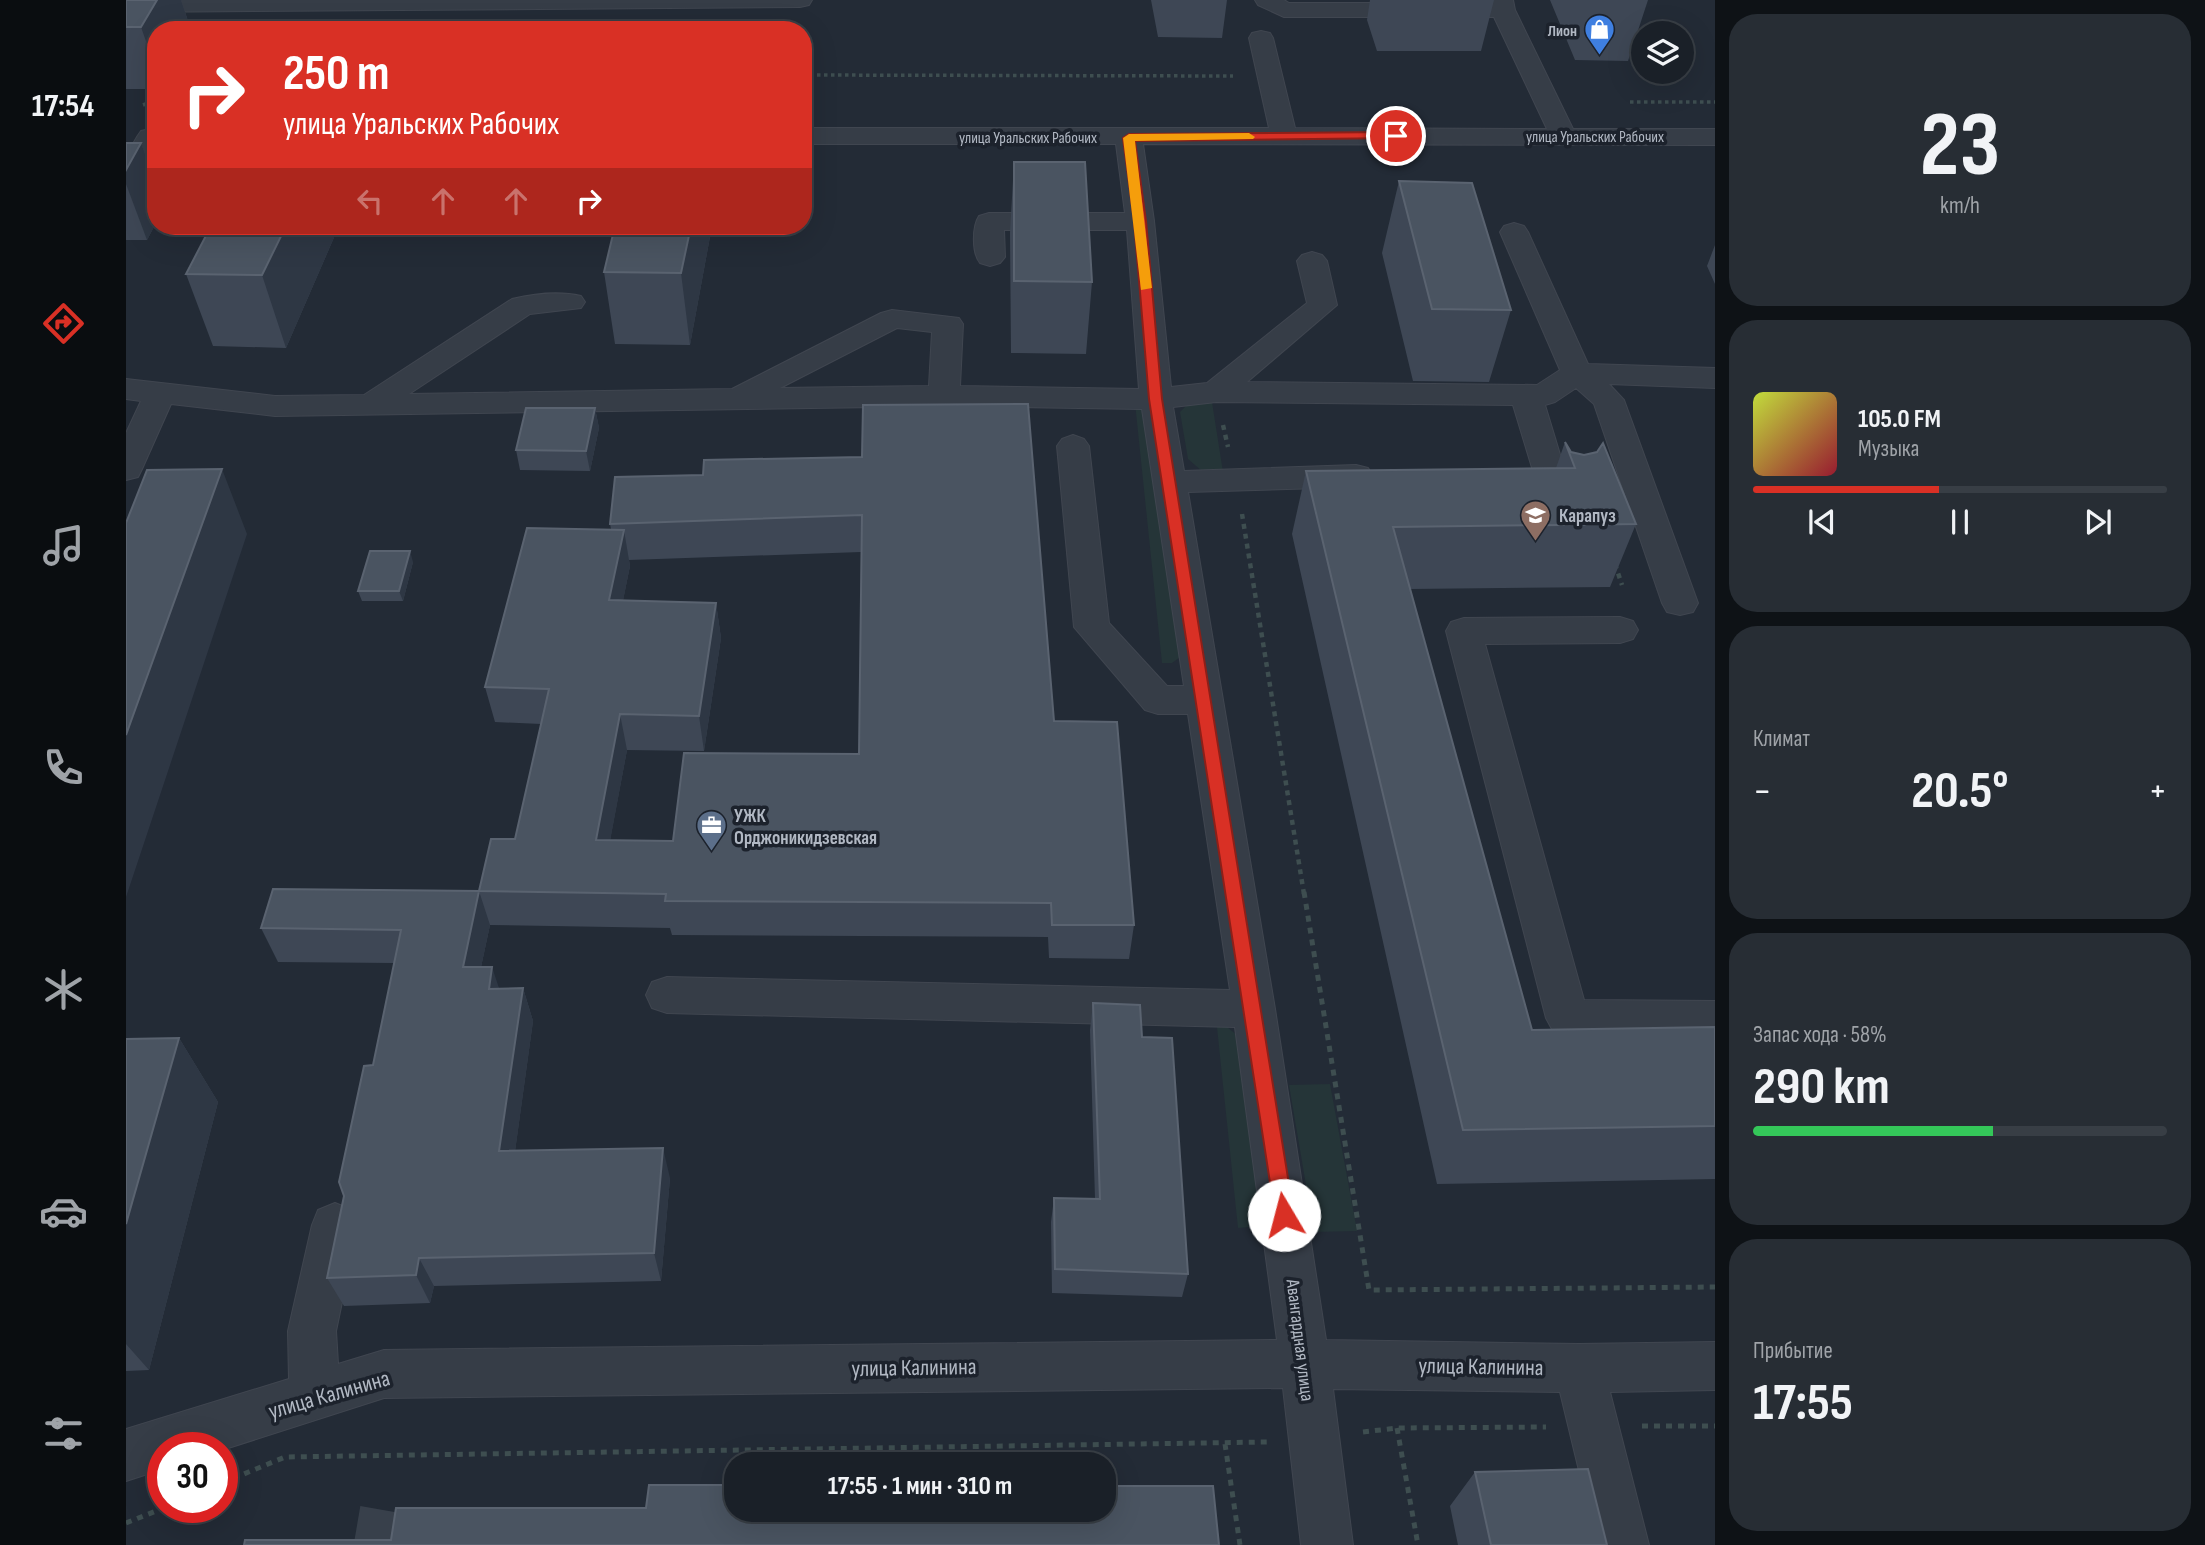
<!DOCTYPE html>
<html lang="ru">
<head>
<meta charset="utf-8">
<style>
  :root { --surface:#1a2028; --page:#272d34; --text:#f1f3f6; --muted:#9fa3a8; --line:#383e45; --accent:#d93025 }
  body { margin:0; font-family:"Sofia Sans Condensed",sans-serif; background:var(--page); color:var(--text); height:100vh; display:flex; flex-direction:column; font-size:26px; white-space:nowrap }
  * { box-sizing:border-box; margin:0 }
  p { font-size:23px; color:var(--muted) }
  .icon { flex:none; width:38px; height:38px; fill:none; stroke:currentColor; stroke-width:2; stroke-linecap:round; stroke-linejoin:round }
  .map { position:relative; flex:1; overflow:hidden }
  .side { display:flex; flex-direction:column; gap:14px; padding:14px; background:#0e1216; width:490px }
  .side>* { flex:none }
  .guide { position:absolute; left:21px; top:21px; width:665px; height:214px; border-radius:28px; box-shadow:0 7px 28px #0002,0 0 0 2px var(--line); background:#d93025; color:#fff; overflow:hidden }
  .controls { position:absolute; left:1505px; top:21px; display:grid; gap:14px }
  .controls a { display:grid; place-items:center; width:63px; height:63px; border-radius:50%; background:var(--surface); box-shadow:0 7px 28px #0002,0 0 0 2px var(--line); font-size:35px }
  .speed { position:absolute; left:21px; top:1432px; display:flex; gap:14px; font-size:35px; font-weight:700; text-align:center }
  .speed>* { display:grid; place-content:center; width:91px; height:91px; border-radius:50%; background:var(--surface); box-shadow:0 7px 28px #0002,0 0 0 2px var(--line); line-height:1 }
  .speed .limit { border:10px solid #d22; background:#fff; color:#111 }
  .pin { position:absolute; display:grid; place-items:center; width:60px; height:60px; color:#fff; margin:-30px; border:4px solid #fff; border-radius:50%; box-shadow:0 2px 7px #0007 }
  .me { position:absolute; width:77px; margin:-38px; rotate:352deg; stroke-linejoin:round; filter:drop-shadow(0 0 5px #0008) }
  .turn { display:flex; align-items:center; gap:24px; height:147px; padding:0 21px; font-size:32px }
  .turn .icon { width:91px; height:91px; stroke-width:2.5 }
  .turn b { display:block; font-size:49px; line-height:60px }
  .lanes { display:flex; align-items:center; height:66px; padding:0 21px; background:#0003; justify-content:center; gap:35px; direction:ltr }
  .lanes .off { opacity:.35 }
  .big { font-size:52px; font-weight:700; line-height:1.1 }
  .side .tile { flex:1; display:flex; flex-direction:column; justify-content:center; gap:10px; min-width:0; padding:0 24px; border-radius:28px; background:var(--page) }
  .side .dial { align-items:center; gap:0 }
  .dial b { font-size:91px; line-height:1 }
  .song { display:flex; align-items:center; gap:21px }
  .cover { width:84px; height:84px; border-radius:10px; background:linear-gradient(135deg,hsl(70 70% 55%),hsl(350 70% 35%)) }
  .played { height:7px; border-radius:4px; background:linear-gradient(90deg,var(--accent) 45%,var(--line) 45%) }
  .keys { display:flex; justify-content:space-around; direction:ltr }
  .heat { display:flex; justify-content:space-between; align-items:center; font-size:38px; direction:ltr }
  .charge { height:10px; border-radius:5px; background:linear-gradient(90deg,#34c759 58%,var(--line) 0) }
  .trip { position:absolute; left:598px; top:1452px; width:392px; height:70px; border-radius:28px; background:var(--surface); box-shadow:0 7px 28px #0002,0 0 0 2px var(--line); font-weight:700; line-height:70px; text-align:center }
  main { display:flex; flex:1; min-height:0 }
  .tab-bar { display:flex; flex-direction:column; width:126px; justify-content:space-around; align-items:center; background:#0a0d10; color:var(--muted) }
  .tab-bar .icon { width:49px; height:49px }
  .tab-bar .active { color:var(--accent) }
  .tab-bar b { font-size:32px; color:var(--text) }
  .map>svg:first-child { display:block }
  .green { fill:#253538 }
  .lines { fill:none; stroke-linecap:round; stroke-linejoin:round }
  .minor-tunnel { stroke:#38404b; stroke-width:46; stroke-dasharray:46 23; stroke-linecap:butt }
  .minor-casing { stroke:#404650; stroke-width:2 }
  .path-far2 { stroke:#3e4e50; stroke-width:3.5; stroke-dasharray:3.5 3.5; stroke-linecap:butt }
  .path-far1 { stroke:#3e4e50; stroke-width:4.5; stroke-dasharray:5 5; stroke-linecap:butt }
  .path { stroke:#3e4e50; stroke-width:5; stroke-dasharray:6 6; stroke-linecap:butt }
  .minor { fill:#363d47; fill-rule:evenodd }
  .wall { fill:#3e4755; fill-rule:evenodd }
  .shaded-wall { fill:#2e3744 }
  .building { fill:#4a5461; stroke:#5a6370; stroke-width:2 }
  .route { fill:#d93025; stroke:#8d1f18; stroke-width:2 }
  .slow { fill:#f59e0b }
  .labels { text-anchor:middle; stroke-width:7; stroke-linejoin:round; paint-order:stroke }
  .far-poi-label { font-size:16px; font-weight:bold; fill:#b1b8c3; stroke:#1c222c; text-anchor:end }
  .far-street-label { font-size:16px; fill:#b1b8c3; stroke:#1c222c }
  .poi-label { font-size:19px; font-weight:bold; fill:#b1b8c3; stroke:#1c222c; text-anchor:start }
  .street-label { font-size:19px; fill:#b1b8c3; stroke:#1c222c }
  .near-street-label { font-size:23px; fill:#b1b8c3; stroke:#1c222c }
</style>
</head>
<body>
<main>
<nav class="tab-bar">
<b>17:54</b>
<svg class="icon active" aria-label="directions" viewBox="0 0 24 24"><path d="M12 3l9 9-9 9-9-9zM9 14v-3h6M13 9l2 2-2 2"/></svg>
<svg class="icon" aria-label="music" viewBox="0 0 24 24"><path d="M9 18V5l10-2v13"/><circle cx="6" cy="18" r="3"/><circle cx="16" cy="16" r="3"/></svg>
<svg class="icon" aria-label="phone" viewBox="0 0 24 24"><path d="M5 4h4l2 5-3 2q2 4 5 5l2-3 5 2v4C11 20 4 13 5 4z"/></svg>
<svg class="icon" aria-label="climate" viewBox="0 0 24 24"><path d="M12 3v18M4 7l16 10M4 17L20 7"/></svg>
<svg class="icon" aria-label="car" viewBox="0 0 24 24"><path d="M5 17H2v-5l4-1 3-4h7l3 4 3 1v5h-3M9 17h6M6 11h13"/><circle cx="7" cy="17" r="2"/><circle cx="17" cy="17" r="2"/></svg>
<svg class="icon" aria-label="filters" viewBox="0 0 24 24"><path d="M4 7h16M4 17h16"/><circle cx="9" cy="7" r="2"/><circle cx="15" cy="17" r="2"/></svg>
</nav>
<div class="map">
<svg width="1589" height="1545" viewBox="0 0 1589 1545">
  <rect width="100%" height="100%" fill="#232b36"/>
  <!-- green -->
  <path class="green" d="M1064,402h22l11,70h-20l-15,-13 -8,-47z
    M1009,403l12,14 36,238 -11,8h-10z
    M1090,1018l33,27 14,181 -25,2z
    M1204,1084l27,147 -43,1 -25,-147z"/>
  <g class="lines">
    <!-- minor-tunnel -->
    <path class="minor-tunnel" d="M251,1545l6,-35"/>
    <defs>
      <path id="minor" d="M0,0h686l-3,5 -9,2 -674,5z
        M1129,0h29l5,3h200v-3h24l2,10 58,119h142v16l-572,-1 11,77 17,166 36,-4 100,-80 -10,-42 5,-6 10,-3 10,3 5,6 10,44 -90,77 290,3 23,-15 -60,-138 4,-6 10,-3 10,3 4,6 60,132 127,4v20l-106,-4 15,16 74,203 -5,9 -13,3 -13,-3 -5,-9 -68,-199 -18,-16 -21,14 -10,3 20,66 -4,8 -12,3 -12,-3 -4,-8 -20,-66 -297,-3 -43,5 11,64 172,-6 12,3 5,8 -5,8 -12,3 -168,5 87,517 51,331 253,4 136,-2v48l-105,2 39,153h-52l-37,-153 -227,-3 20,156h-52l-18,-157 -899,10 -162,52v-3h-59v22l-37,12v-52l163,-50 -1,-48 24,-106 6,-15 17,-7 17,7 6,15 -22,106 2,33 46,-14 893,-10 -42,-313 -568,-14 -15,-5 -6,-13 6,-13 15,-5 563,13 -42,-276h-30l-13,-4 -71,-83 -17,-181 5,-7 11,-4 11,4 5,7 20,177 58,63h17l-42,-277 -198,-3 -669,10 -104,-12 -29,65 -4,8 -12,3v-47l15,-32 -15,-2v-20l149,17 89,-1 148,-96c21,-5 48,-8 69,-3l4,6 -4,6 -51,6 -121,80 323,-5 149,-76 11,-3 67,8 4,6 -3,62 179,3 -12,-159h-123l1,27 -5,6 -10,3 -10,-3c-8,-10 -8,-36 -1,-47l10,-3h136l-9,-69h-313v-16h466l-20,-90 3,-5 9,-2 9,2 3,5 22,90 252,1 -53,-112h-210l-26,-12zM771,328l35,4 -3,54 -149,2z
        M24,129l6,1c0,19 -2,31 -12,47l-10,2 -8,-2c0,-18 4,-31 15,-46z
        M1494,617l13,4 5,9 -5,9 -13,4 -135,1 99,356 131,1v36l-147,-1 -15,-5 -7,-13 -100,-387 5,-9 13,-4z"/>
    </defs>
    <!-- minor casing -->
    <use href="#minor" class="minor-casing"/>
    <!-- path-far2 -->
    <path class="path-far2" d="M677,75l430,1
      M1504,102h85
      M17,105l13,-5"/>
    <!-- path-far1 -->
    <path class="path-far1" d="M1097,425l5,22
      M1116,514l62,380
      M1489,564l7,21"/>
    <!-- path -->
    <path class="path" d="M1178,892l65,398 346,-3
      M1516,1426h73
      M1271,1428l21,117
      M1237,1432l34,-4 149,-1
      M1099,1444l15,101
      M96,1483l63,-26 982,-15
      M0,1523l40,-16"/>
    <!-- minor -->
    <use href="#minor" class="minor"/>
  </g>
  <!-- wall -->
  <path class="wall" d="M0,0h55l10,30h-35v59h-30z
    M1025,0h76l-5,38 -64,-1z
    M1234,0h134l-13,51h-104l-10,-31 3,-20z
    M1424,0h98l-20,61 -53,-1z
    M0,143h15l15,40v40l-9,17h-21z
    M888,162l78,120 -6,72 -75,-1 -1,-120z
    M1273,181l112,129 -22,72 -76,-1 -31,-128z
    M213,226l-53,122 -73,-2 -27,-72z
    M586,226l-22,119 -75,-1 -11,-72z
    M1589,245v39l-8,-18z
    M469,408l4,20 -9,43 -70,-1 -4,-20z
    M1439,442l6,10 65,72 -26,63 -200,2 122,441 183,-3v152l-278,5 -145,-650 14,-63 250,-3z
    M736,457l192,264 80,204 -5,34 -80,-1 -1,-21 -376,-2 -2,-7 -180,-3 -9,42 18,22 24,-1 10,33 -18,130 155,27 -9,103 -227,5 -4,17 -86,3 -17,-28 46,-213 21,-102 -116,-1 -17,-34 218,-37 36,-52 26,-115 -46,-2 -10,-35 126,-158 -1,-5 93,-49zM735,552l-2,202 -186,87 -63,-1 17,-90 77,1 17,-113 -5,-35 -93,-3 7,-34 -1,-6z
    M287,562l-10,39h-41l-4,-10z
    M967,1003l49,34 46,237 -6,23 -130,-4 -1,-71 3,-24 41,1 -5,-169z
    M53,1038l39,64 -69,268 -23,1v-332z
    M1349,1472l132,73h-149l-8,-39z"/>
  <!-- shaded-wall -->
  <path class="shaded-wall" d="M31,0h24l10,30h-35v40l-15,-43z
    M15,143l15,40v40l-9,17 -21,-56v-14z
    M160,226h53l-53,122 -24,-73z
    M565,226h21l-22,119 -9,-72z
    M469,408l4,20 -9,43 -4,-20z
    M96,469l25,65 -121,363v-162z
    M498,530l6,36 -14,70 -7,-36z
    M284,551l3,11 -10,39 -4,-10z
    M590,603l5,35 -17,113 -5,-35z
    M494,714l7,36 -23,124 -8,-34z
    M353,891l11,34 -16,75 -11,-33z
    M366,967l11,33 -14,-11z
    M397,988l10,33 -22,160 -12,-30z
    M53,1038l39,64 -69,268 -23,-26v-120z
    M537,1148l7,30 -9,103 -7,-28z
    M293,1258l15,28 -4,17 -14,-28z"/>
  <!-- building -->
  <path class="building" d="M0,0h31l-16,27h-15z
    M0,143h15l-15,27z
    M888,162h71l7,120 -78,-1z
    M1273,181l73,2 39,127 -79,-1z
    M85,226h75l-24,49 -76,-1z
    M489,226h76l-10,47 -77,-1z
    M902,404l26,317 63,1 17,203h-82l-1,-22 -386,-2 1,-7 -187,-3 12,-52h24l34,-150 -64,-2 42,-159 97,2 -15,70 107,3 -17,113 -79,-2 -24,126 77,1 11,-88 175,1 3,-239 -252,9 5,-47 88,-2 1,-15 158,-3 1,-52z
    M400,408h69l-9,43 -70,-1z
    M1439,442l6,10 13,3 13,-3 6,-9 33,81 -243,3 139,503 183,-3v99l-252,4 -157,-659 269,-3z
    M96,469l-96,266v-212l21,-53z
    M244,551h40l-11,40h-41z
    M147,889l206,2 -16,76h29l-3,22 34,-1 -24,163 164,-3 -9,105 -235,5 -3,17 -89,3 17,-82 -5,-14 25,-116 9,-1 28,-135 -140,-2z
    M967,1003l47,2 2,32 30,1 16,236 -133,-5 -1,-71 46,1z
    M53,1038l-53,186v-185z
    M1462,1469l19,76h-116l-16,-73z
    M523,1485h88v25h367v-24h109l6,59h-975l1,-5h146l5,-32h250z"/>
  <!-- route -->
  <path class="route" d="M1270,132l4,1v5l-265,3 11,80 16,178 132,816 -3,6 -7,3 -7,-3 -2,-6 -126,-816 -15,-178 -11,-83 6,-4z"/>
  <!-- slow -->
  <path class="slow" d="M1123,133l6,4 -2,2 -118,2 17,147 -11,2 -18,-152 6,-4z"/>
  <!-- icons -->
  <defs>
    <symbol id="shop-pin" viewBox="-11 -11 22 30"><path d="M0 17L-7.5 6A9.5 9.5 0 1 1 7.5 6Z" fill="#3f7fe0" stroke="#1c222c"/><path d="M-5-2.5h2.3a2.7 3.5 0 0 1 5.4 0H5L5.5 6h-11ZM-1.5-2.5h3a1.5 2.3 0 0 0-3 0Z" fill="#fff"/></symbol>
    <symbol id="school-pin" viewBox="-11 -11 22 30"><path d="M0 17L-7.5 6A9.5 9.5 0 1 1 7.5 6Z" fill="#8d6e63" stroke="#1c222c"/><path d="M0-5L7-2L0 1L-7-2ZM-4 1L0 2.5L4 1V4Q0 6-4 4Z" fill="#fff"/></symbol>
    <symbol id="office-pin" viewBox="-11 -11 22 30"><path d="M0 17L-7.5 6A9.5 9.5 0 1 1 7.5 6Z" fill="#5c6f8a" stroke="#1c222c"/><path d="M-6-3h4V-5.5h4V-3h4V5H-6ZM-1-4.5V-3h2v-1.5ZM-6 0V1H6V0Z" fill="#fff"/></symbol>
  </defs>
  <g fill-rule="evenodd">
    <use href="#shop-pin" x="1456" y="12" width="35" height="47"/>
    <use href="#school-pin" x="1392" y="498" width="35" height="47"/>
    <use href="#office-pin" x="568" y="808" width="35" height="47"/>
  </g>
  <g class="labels">
    <!-- far-poi labels -->
    <g class="far-poi-label">
      <text x="1451" y="36">Лион</text>
    </g>
    <!-- far-street labels -->
    <g class="far-street-label">
      <text x="1469" y="142">улица Уральских Рабочих</text>
      <text x="902" y="143">улица Уральских Рабочих</text>
    </g>
    <!-- poi labels -->
    <g class="poi-label">
      <text x="1433" y="522">Карапуз</text>
      <text x="608" y="822">УЖК<tspan x="608" dy="22">Орджоникидзевская</tspan></text>
    </g>
    <!-- street labels -->
    <g class="street-label">
      <text transform="translate(1175 1340) rotate(83)" y="7">Авангардная улица</text>
    </g>
    <!-- near-street labels -->
    <g class="near-street-label">
      <text transform="translate(1355 1366) rotate(1)" y="8">улица Калинина</text>
      <text transform="translate(788 1367) rotate(-1)" y="8">улица Калинина</text>
      <text transform="translate(203 1394) rotate(-16)" y="8">улица Калинина</text>
    </g>
  </g>
</svg>
<div class="controls">
<a><svg class="icon" aria-label="layers" viewBox="0 0 24 24"><path d="M12 4l9 5-9 5-9-5zM3 14l9 5 9-5"/></svg></a>
</div>
<div class="speed"><div class="limit">30</div></div>
<div class="pin" style="left:1270px;top:136px;background:#d93025"><svg class="icon" aria-label="arrive" viewBox="0 0 24 24"><path d="M6 21V4h12l-3 4 3 4H6"/></svg></div>
<svg class="me" style="left:1158px;top:1215px" viewBox="-20 -20 40 40"><circle r="19" fill="#fff"/><path d="M0-13L10 11 0 6-10 11z" fill="#d93025"/></svg>
<div class="trip">17:55 · 1 мин · 310 m</div>
<div class="guide">
<div class="turn"><svg class="icon" aria-label="right" viewBox="0 0 24 24"><path d="M7 20v-9h11M14 6l5 5-5 5"/></svg><div><b>250 m</b>улица Уральских Рабочих</div></div>
<div class="lanes"><svg class="icon off" aria-label="left" viewBox="0 0 24 24"><path d="M17 20v-9H6M10 6l-5 5 5 5"/></svg><svg class="icon off" aria-label="ahead" viewBox="0 0 24 24"><path d="M12 20V5M6 11l6-6 6 6"/></svg><svg class="icon off" aria-label="ahead" viewBox="0 0 24 24"><path d="M12 20V5M6 11l6-6 6 6"/></svg><svg class="icon" aria-label="right" viewBox="0 0 24 24"><path d="M7 20v-9h11M14 6l5 5-5 5"/></svg></div>
</div>
</div>
<section class="side">
<div class="tile dial"><b>23</b><p>km/h</p></div>
<div class="tile">
<div class="song"><i class="cover"></i><div><b>105.0 FM</b><p>Музыка</p></div></div>
<div class="played"></div>
<div class="keys"><svg class="icon" aria-label="previous" viewBox="0 0 24 24"><path d="M18 5L8 12l10 7zM5 5v14"/></svg><svg class="icon" aria-label="pause" viewBox="0 0 24 24"><path d="M8 5v14M16 5v14"/></svg><svg class="icon" aria-label="next" viewBox="0 0 24 24"><path d="M6 5l10 7-10 7zM19 5v14"/></svg></div>
</div>
<div class="tile"><p>Климат</p>
<div class="heat"><a>−</a><b class="big">20.5°</b><a>+</a></div>
</div>
<div class="tile"><p>Запас хода · 58%</p><b class="big">290 km</b><div class="charge"></div></div>
<div class="tile"><p>Прибытие</p><b class="big">17:55</b></div>
</section>
</main>
</body>
</html>
